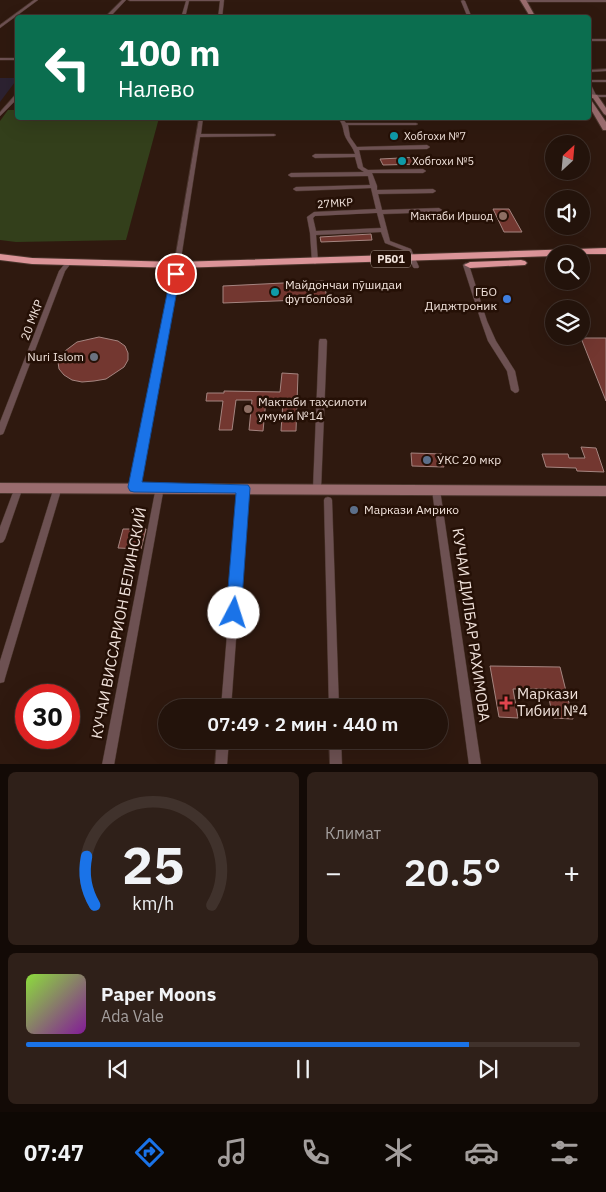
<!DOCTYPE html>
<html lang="ru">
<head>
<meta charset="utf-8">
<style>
  :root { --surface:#23130b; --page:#2f2019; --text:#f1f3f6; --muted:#a39e9d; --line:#40322c; --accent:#1a73e8 }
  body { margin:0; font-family:"IBM Plex Sans",sans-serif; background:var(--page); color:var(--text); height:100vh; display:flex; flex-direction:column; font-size:19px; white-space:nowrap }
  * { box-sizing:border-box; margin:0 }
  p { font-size:16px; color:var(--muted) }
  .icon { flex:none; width:28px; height:28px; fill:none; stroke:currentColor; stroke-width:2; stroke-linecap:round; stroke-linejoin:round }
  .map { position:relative; height:764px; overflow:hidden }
  .panel { display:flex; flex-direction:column; gap:8px; padding:8px; background:#130a06; flex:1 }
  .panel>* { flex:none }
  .top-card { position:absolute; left:15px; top:15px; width:576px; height:105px; border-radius:5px; box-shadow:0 5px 20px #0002,0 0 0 1px var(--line); background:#0b6e4f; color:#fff; overflow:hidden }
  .needle { width:32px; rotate:26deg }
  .controls { position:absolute; left:545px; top:135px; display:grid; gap:10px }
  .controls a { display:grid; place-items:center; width:45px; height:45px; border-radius:50%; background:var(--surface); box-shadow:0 5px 20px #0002,0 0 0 1px var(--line); font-size:25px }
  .speed { position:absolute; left:15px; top:684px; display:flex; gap:10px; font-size:25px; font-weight:700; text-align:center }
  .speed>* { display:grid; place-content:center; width:65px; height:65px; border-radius:50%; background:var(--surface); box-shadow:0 5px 20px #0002,0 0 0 1px var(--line); line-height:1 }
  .speed .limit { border:8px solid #d22; background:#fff; color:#111 }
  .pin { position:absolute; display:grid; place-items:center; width:42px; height:42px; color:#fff; margin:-21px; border:2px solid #fff; border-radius:50%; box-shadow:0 1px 5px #0007 }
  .me { position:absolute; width:55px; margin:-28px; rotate:5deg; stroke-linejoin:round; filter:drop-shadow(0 0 4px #0008) }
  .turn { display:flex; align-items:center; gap:18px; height:105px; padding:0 20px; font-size:22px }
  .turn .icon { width:65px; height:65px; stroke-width:2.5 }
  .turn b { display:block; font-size:35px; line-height:42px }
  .big { font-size:38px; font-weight:600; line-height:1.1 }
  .panel .card { flex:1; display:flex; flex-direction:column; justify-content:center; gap:8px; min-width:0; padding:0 18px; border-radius:8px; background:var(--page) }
  .panel .dial { align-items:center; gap:0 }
  .dial svg { height:130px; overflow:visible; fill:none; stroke:var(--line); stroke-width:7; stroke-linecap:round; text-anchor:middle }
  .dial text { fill:var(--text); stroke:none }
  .song { display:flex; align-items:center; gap:15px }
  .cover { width:60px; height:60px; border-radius:8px; background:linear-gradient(135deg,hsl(90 70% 55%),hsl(290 70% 35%)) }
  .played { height:5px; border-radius:2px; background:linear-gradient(90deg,var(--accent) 80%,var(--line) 80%) }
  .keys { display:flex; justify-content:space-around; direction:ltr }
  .heat { display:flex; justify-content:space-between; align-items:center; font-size:28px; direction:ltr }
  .panel .tiles { flex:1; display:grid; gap:8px; grid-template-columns:1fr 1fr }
  .card:last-child { grid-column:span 2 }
  .trip { position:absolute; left:158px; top:699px; width:290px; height:50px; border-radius:25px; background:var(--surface); box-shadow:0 5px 20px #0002,0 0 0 1px var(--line); font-weight:600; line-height:50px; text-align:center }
  .dock { display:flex; height:80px; justify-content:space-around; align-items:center; background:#0e0804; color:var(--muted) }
  .dock .icon { width:35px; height:35px }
  .dock .selected { color:var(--accent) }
  .dock b { font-size:22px; color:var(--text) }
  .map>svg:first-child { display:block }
  .commercial { fill:#2c2231 }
  .green { fill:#333f1b }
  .building { fill:#733730; stroke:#a58580 }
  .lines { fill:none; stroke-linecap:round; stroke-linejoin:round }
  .street-casing { stroke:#4a352c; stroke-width:1 }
  .secondary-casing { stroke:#4a352c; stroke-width:2 }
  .highway-casing { stroke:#4a352c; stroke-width:2 }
  .street { fill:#6d5152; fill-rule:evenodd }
  .secondary { fill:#9a6c6e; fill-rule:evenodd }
  .highway { fill:#db9498; fill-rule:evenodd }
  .route { fill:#1a73e8; stroke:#114b97 }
  .culture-dot { fill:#0f9aa8; stroke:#251006; stroke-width:2 }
  .education-dot { fill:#8d6e63; stroke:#251006; stroke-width:2 }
  .shop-dot { fill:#3f7fe0; stroke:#251006; stroke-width:2 }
  .worship-dot { fill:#6b7280; stroke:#251006; stroke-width:2 }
  .service-dot { fill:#5c6f8a; stroke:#251006; stroke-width:2 }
  .health-dot { fill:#e0444e; stroke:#251006; stroke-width:2 }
  .labels { text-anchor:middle; stroke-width:5; stroke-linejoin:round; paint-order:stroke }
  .far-poi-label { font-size:11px; fill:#f2e3dc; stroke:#251006; text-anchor:start }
  .far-street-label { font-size:11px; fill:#f2e3dc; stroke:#251006 }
  .shield { fill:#251006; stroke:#b4a49c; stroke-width:1 }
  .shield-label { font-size:11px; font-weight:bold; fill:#f2e3dc }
  .poi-label { font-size:12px; fill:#f2e3dc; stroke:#251006; text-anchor:start }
  .street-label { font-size:12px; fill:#f2e3dc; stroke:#251006 }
  .near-street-label { font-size:15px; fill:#f2e3dc; stroke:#251006 }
  .near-poi-label { font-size:15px; fill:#f2e3dc; stroke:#251006; text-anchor:start }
</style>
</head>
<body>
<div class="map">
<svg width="606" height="765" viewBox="0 0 606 765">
  <rect width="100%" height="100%" fill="#2f190f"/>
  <!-- commercial -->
  <path class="commercial" d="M0,78h18l-18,24z"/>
  <!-- green -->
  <path class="green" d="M8,110h9l1,8h141l-33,122 -110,2 -16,-2v-119z"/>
  <!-- building -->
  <path class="building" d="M420,157l3,7 -40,1 -3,-6z
    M493,209h16l13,23h-18z
    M371,234l1,6 -51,2 -1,-5z
    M324,281l3,18 -104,4v-17z
    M99,337l19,4 7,5 3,7v7l-4,7 -18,12 -12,2 -12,1 -10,-2 -8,-5 -5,-6 -1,-7 3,-8 16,-12z
    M581,338h25v63z
    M282,373l16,1 -2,57h-15l2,-30 -17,-1 -3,31 -14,-1 3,-30h-16l-4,30h-13l4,-29h-17l1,-8h17v-2l56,1z
    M581,447l15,1 8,24 -27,-1 -1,-3 -30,-1 -4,-13h26l1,4h16z
    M411,453l31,1 2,13 -32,-1z
    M123,529h23l-5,20 -23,-1z
    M490,666l70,1 13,52 -20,-1 -6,-29h-34l5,29 -19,-1z"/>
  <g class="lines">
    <defs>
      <path id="street" d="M34,0h4l-38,28v-3z
        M122,0h4l-17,18h-5z
        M128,0h96l-2,18h-4l2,-17h-31l-4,17h-4l5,-17h-56z
        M463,0l2,1 7,17h-4l-7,-17z
        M522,0h84v2h-83z
        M589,39h17v2h-17z
        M0,58h18v2h-18z
        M606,69v2l-17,1v-2z
        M589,80h17v2h-17z
        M589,85h2l5,10h10v2h-13l-4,-8z
        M16,94h2v4l-18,18v-4z
        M199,118h4l-2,16h73l2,1 -2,1 -74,1 -20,128 -3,2 -3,-2z
        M338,118h4l4,5h70l2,1 -2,1h-68l2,12 7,10 70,-2 3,2 -3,2 -68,1 4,17 5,3 55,-1 3,2 -3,2h-51l5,13v4l56,-1 3,2 -3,2 -55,1 4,16 57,-2 3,2 -3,2 -56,2 7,27 21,8 8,18 -1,1h-4l-1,-1 -7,-16 -21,-8 -4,-11 -65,3 2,27 -3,2 -3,-2 -2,-29 -3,-16 7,-5 62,-3 -5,-21 -75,3 -3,-2 3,-2 74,-2 -2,-9 -77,1 -3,-2 3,-2 73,-1 -6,-4 -3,-11 -40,1 -3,-2 3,-2h40c-2,-7 -6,-10 -9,-16 -4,-8 -1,-11 -8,-20zM377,213l4,15 -65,3 -3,-13 2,-2z
        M69,260l3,2 -7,9 -61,161 -1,2 -3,1v-13l59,-151 8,-10z
        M466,263l3,2 18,56 9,20 19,30 4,19 -1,2 -3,1 -4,-3 -4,-19 -19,-30 -7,-20 -18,-56z
        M176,272l3,2 -41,213 -1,2 -3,1 -3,-1 -1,-2 43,-213z
        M320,339h6l1,2 -6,148 -1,2 -3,1 -3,-1 -1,-2 6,-148z
        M19,484l3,1 1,2 -18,52 -2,3 -3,1v-16l15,-40 1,-2z
        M58,484l3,1 1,2 -57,191 -1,4 -4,1v-22l54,-174 1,-2z
        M160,484l3,1 1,2 -50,278h-12l54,-278 1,-2z
        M243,485l3,1 1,2 -16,220h-10l18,-220 1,-2z
        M436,487l3,1 1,2 41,275h-12l-37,-275 1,-2z
        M328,497l3,1 1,2 7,208h-10l-5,-208 1,-2z
        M217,740h12l-2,25h-12z
        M329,740h12l1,25h-12z"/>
      <path id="secondary" d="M520,0h6l10,18h-5z
        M589,94l8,1 9,13v7l-2,-1 -11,-16h-4z
        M589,99l2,1 15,22v8h-3l-14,-24z
        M0,483l606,3v10l-606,-3z"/>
      <path id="highway" d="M606,248v6h-52v2l-377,12 -145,-4 -32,-4v-6l32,4 145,4z
        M521,260l4,1 2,2 -2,2 -55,3 -6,-3 6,-3z"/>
    </defs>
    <!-- street casing -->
    <use href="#street" class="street-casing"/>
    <!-- secondary casing -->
    <use href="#secondary" class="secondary-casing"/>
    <!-- highway casing -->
    <use href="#highway" class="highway-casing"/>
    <!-- street -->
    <use href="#street" class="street"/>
    <!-- secondary -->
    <use href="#secondary" class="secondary"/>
    <!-- highway -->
    <use href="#highway" class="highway"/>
  </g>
  <!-- route -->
  <path class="route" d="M176,271l4,3 -38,208 106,3 2,3 -9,125 -2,4 -5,2 -6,-2 -2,-4 10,-120 -102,-1 -4,-1 -2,-4 43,-213z"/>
  <!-- markers -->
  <g class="culture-dot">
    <circle cx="394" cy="136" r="5"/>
    <circle cx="402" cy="161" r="5"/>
    <circle cx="275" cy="292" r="5"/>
  </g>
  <g class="education-dot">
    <circle cx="503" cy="216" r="5"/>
    <circle cx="248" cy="409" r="5"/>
  </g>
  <circle class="shop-dot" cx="507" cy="299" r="5"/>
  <circle class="worship-dot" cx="94" cy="357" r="5"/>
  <g class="service-dot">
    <circle cx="427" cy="460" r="5"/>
    <circle cx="354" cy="510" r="5"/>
  </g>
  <path class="health-dot" d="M503.5 695.5h5v5h5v5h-5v5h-5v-5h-5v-5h5z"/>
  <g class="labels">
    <!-- far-poi labels -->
    <g class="far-poi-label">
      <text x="404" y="140">Хобгохи №7</text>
      <text x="412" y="165">Хобгохи №5</text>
      <text x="493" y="220" text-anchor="end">Мактаби Иршод</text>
    </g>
    <!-- far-street labels -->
    <g class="far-street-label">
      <text transform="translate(335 203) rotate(-4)" y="4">27МКР</text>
    </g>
    <!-- shield labels -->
    <rect class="shield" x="371" y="250.5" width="40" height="17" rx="4"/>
    <g class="shield-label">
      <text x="391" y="263">РБ01</text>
    </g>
    <!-- poi labels -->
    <g class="poi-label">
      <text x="285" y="289">Майдончаи пӯшидаи<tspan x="285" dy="14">футболбозӣ</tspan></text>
      <text x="497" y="296" text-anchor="end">ГБО<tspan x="497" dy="14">Диджтроник</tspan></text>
      <text x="84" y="361" text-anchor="end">Nuri Islom</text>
      <text x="258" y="406">Мактаби таҳсилоти<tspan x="258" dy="14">умумӣ №14</tspan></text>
      <text x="437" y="464">УКС 20 мкр</text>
      <text x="364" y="514">Маркази Амрико</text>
    </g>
    <!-- street labels -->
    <g class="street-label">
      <text transform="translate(32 320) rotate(-69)" y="4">20 МКР</text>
    </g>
    <!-- near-street labels -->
    <g class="near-street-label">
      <text transform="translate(119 623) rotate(-79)" y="5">КУЧАИ ВИССАРИОН БЕЛИНСКИЙ</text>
      <text transform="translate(471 625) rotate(82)" y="5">КУЧАИ ДИЛБАР РАХИМОВА</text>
    </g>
    <!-- near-poi labels -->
    <g class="near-poi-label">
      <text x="517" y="699">Маркази<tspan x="517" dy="17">Тибии №4</tspan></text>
    </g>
  </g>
</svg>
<div class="controls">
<a><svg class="needle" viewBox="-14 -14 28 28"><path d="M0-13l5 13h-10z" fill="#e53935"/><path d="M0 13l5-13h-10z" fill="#a39e9d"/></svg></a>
<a><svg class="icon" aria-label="sound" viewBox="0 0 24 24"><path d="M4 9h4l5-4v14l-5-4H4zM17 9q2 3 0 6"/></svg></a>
<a><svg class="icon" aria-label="search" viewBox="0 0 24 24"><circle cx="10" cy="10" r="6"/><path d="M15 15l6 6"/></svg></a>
<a><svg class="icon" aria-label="layers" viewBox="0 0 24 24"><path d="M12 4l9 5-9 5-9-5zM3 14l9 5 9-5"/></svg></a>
</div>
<div class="speed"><div class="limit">30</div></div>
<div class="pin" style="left:176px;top:274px;background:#d93025"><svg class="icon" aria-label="arrive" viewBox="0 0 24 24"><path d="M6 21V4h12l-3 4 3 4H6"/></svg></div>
<svg class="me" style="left:234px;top:613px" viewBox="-20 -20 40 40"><circle r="19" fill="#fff"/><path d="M0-13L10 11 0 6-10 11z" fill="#1a73e8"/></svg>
<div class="trip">07:49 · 2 мин · 440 m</div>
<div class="top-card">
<div class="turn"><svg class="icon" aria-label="left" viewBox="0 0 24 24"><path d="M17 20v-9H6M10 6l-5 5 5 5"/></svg><div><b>100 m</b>Налево</div></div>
</div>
</div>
<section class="panel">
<div class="tiles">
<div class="card dial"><svg viewBox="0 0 100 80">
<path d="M14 69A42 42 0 1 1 86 69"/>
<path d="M14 69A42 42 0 0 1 9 39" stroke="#1a73e8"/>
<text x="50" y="56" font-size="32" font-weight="700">25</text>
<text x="50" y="72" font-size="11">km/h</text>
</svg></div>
<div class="card"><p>Климат</p>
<div class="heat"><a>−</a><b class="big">20.5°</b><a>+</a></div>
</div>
<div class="card">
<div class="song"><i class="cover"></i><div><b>Paper Moons</b><p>Ada Vale</p></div></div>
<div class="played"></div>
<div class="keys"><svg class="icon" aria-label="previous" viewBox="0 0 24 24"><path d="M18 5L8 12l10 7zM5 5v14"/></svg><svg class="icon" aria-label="pause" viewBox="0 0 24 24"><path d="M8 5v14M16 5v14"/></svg><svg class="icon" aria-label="next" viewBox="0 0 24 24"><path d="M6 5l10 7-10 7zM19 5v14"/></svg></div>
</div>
</div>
</section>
<nav class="dock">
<b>07:47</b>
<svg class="icon selected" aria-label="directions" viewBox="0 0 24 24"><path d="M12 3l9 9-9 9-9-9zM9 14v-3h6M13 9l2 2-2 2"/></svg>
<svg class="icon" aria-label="music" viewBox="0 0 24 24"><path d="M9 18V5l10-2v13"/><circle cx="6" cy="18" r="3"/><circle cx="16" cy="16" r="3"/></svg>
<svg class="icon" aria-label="phone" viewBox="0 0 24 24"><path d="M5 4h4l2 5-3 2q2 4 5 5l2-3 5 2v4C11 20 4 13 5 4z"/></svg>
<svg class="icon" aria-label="climate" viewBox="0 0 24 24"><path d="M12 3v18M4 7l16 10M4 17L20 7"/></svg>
<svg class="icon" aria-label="car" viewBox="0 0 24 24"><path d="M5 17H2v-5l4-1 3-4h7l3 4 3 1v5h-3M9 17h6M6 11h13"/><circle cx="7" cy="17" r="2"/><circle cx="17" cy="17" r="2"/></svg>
<svg class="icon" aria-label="filters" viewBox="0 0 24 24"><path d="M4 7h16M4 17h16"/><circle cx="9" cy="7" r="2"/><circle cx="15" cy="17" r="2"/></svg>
</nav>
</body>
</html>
